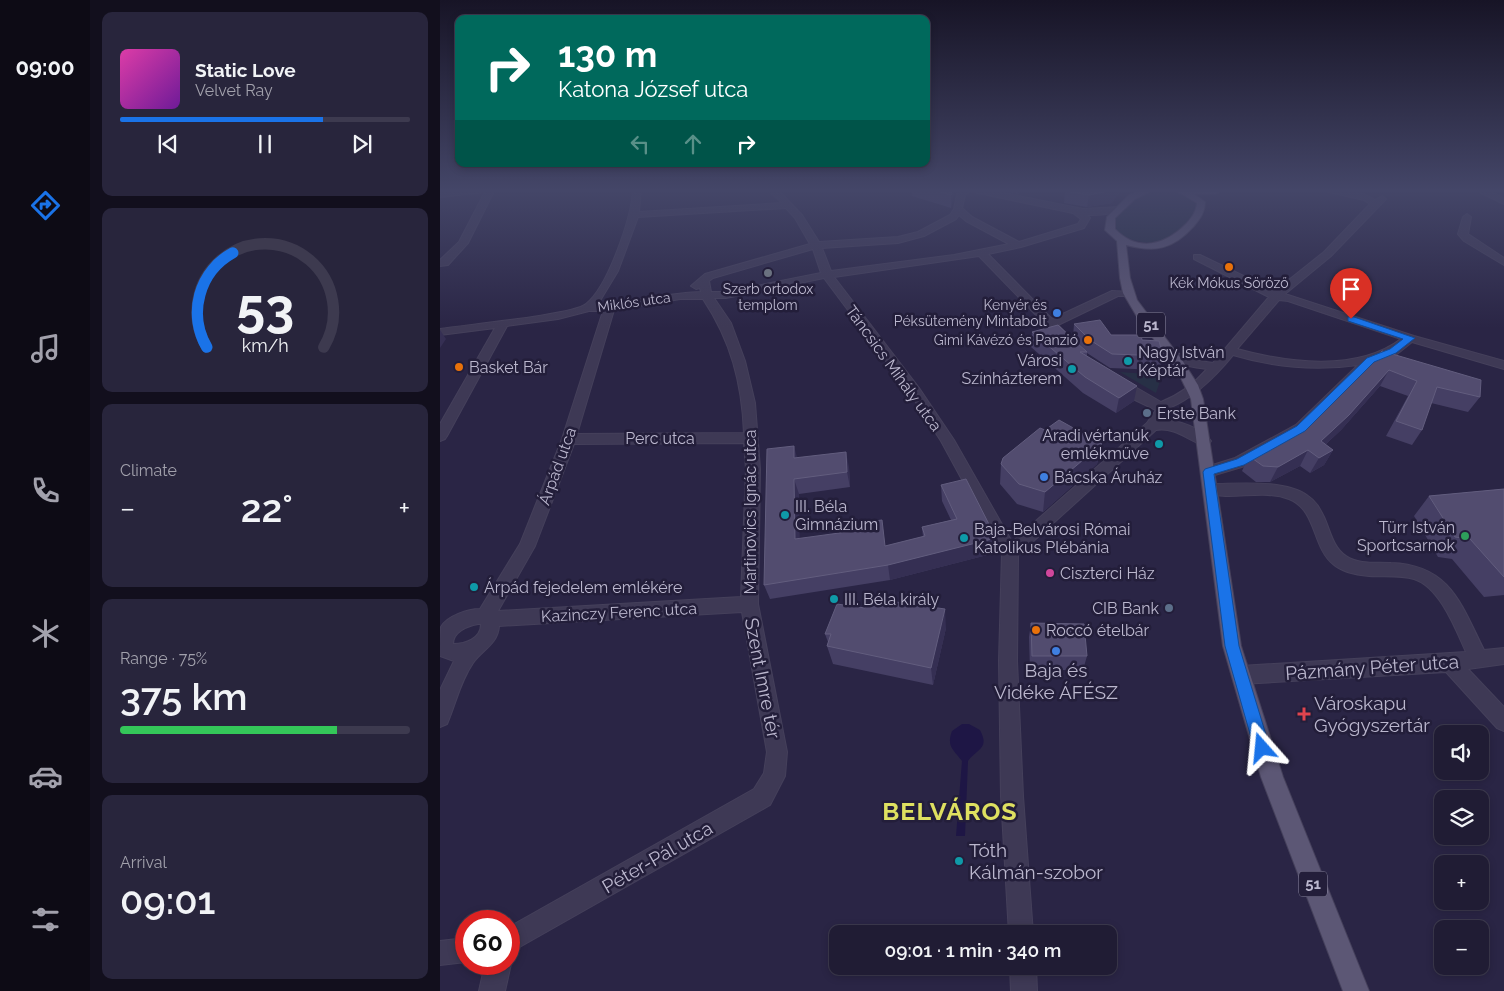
<!DOCTYPE html>
<html lang="en">
<head>
<meta charset="utf-8">
<style>
  :root { --surface:#201c34; --page:#28253c; --text:#f1f3f6; --muted:#a2a1ac; --line:#3d3a4f; --accent:#1a73e8 }
  body { margin:0; font-family:Raleway,sans-serif; background:var(--page); color:var(--text); height:100vh; display:flex; flex-direction:column; font-size:19px; white-space:nowrap }
  * { box-sizing:border-box; margin:0 }
  p { font-size:16px; color:var(--muted) }
  .icon { flex:none; width:28px; height:28px; fill:none; stroke:currentColor; stroke-width:2; stroke-linecap:round; stroke-linejoin:round }
  .map { position:relative; flex:1; overflow:hidden }
  .side { display:flex; flex-direction:column; gap:12px; padding:12px; background:#120f1d; width:350px }
  .side>* { flex:none }
  .top-card { position:absolute; left:15px; top:15px; width:475px; height:152px; border-radius:10px; box-shadow:0 2px 8px #0003,0 0 0 1px var(--line); background:#00695c; color:#fff; overflow:hidden }
  .fabs { position:absolute; left:994px; top:725px; display:grid; gap:10px }
  .fabs a { display:grid; place-items:center; width:55px; height:55px; border-radius:10px; background:var(--surface); box-shadow:0 2px 8px #0003,0 0 0 1px var(--line); font-size:25px }
  .speed { position:absolute; left:15px; top:910px; display:flex; gap:10px; font-size:25px; font-weight:700; text-align:center }
  .speed>* { display:grid; place-content:center; width:65px; height:65px; border-radius:50%; background:var(--surface); box-shadow:0 2px 8px #0003,0 0 0 1px var(--line); line-height:1 }
  .speed .limit { border:8px solid #d22; background:#fff; color:#111 }
  .pin { position:absolute; display:grid; place-items:center; width:42px; height:42px; color:#fff; margin:-51px -21px; border-radius:50% 50% 50% 0; rotate:-45deg; box-shadow:0 0 5px #0007 }
  .pin .icon { rotate:45deg }
  .me { position:absolute; width:55px; margin:-28px; rotate:342deg; stroke-linejoin:round; filter:drop-shadow(0 0 4px #0008) }
  .turn { display:flex; align-items:center; gap:18px; height:105px; padding:0 20px; font-size:22px }
  .turn .icon { width:65px; height:65px; stroke-width:2.5 }
  .turn b { display:block; font-size:35px; line-height:42px }
  .lanes { display:flex; align-items:center; height:48px; padding:0 20px; background:#0003; justify-content:center; gap:25px; direction:ltr }
  .lanes .off { opacity:.35 }
  .big { font-size:38px; font-weight:600; line-height:1.1 }
  .side .card { flex:1; display:flex; flex-direction:column; justify-content:center; gap:8px; min-width:0; padding:0 18px; border-radius:10px; background:var(--page) }
  .side .dial { align-items:center; gap:0 }
  .dial svg { height:130px; overflow:visible; fill:none; stroke:var(--line); stroke-width:7; stroke-linecap:round; text-anchor:middle }
  .dial text { fill:var(--text); stroke:none }
  .song { display:flex; align-items:center; gap:15px }
  .cover { width:60px; height:60px; border-radius:8px; background:linear-gradient(135deg,hsl(320 70% 55%),hsl(280 70% 35%)) }
  .played { height:5px; border-radius:2px; background:linear-gradient(90deg,var(--accent) 70%,var(--line) 70%) }
  .keys { display:flex; justify-content:space-around; direction:ltr }
  .heat { display:flex; justify-content:space-between; align-items:center; font-size:28px; direction:ltr }
  .charge { height:8px; border-radius:4px; background:linear-gradient(90deg,#34c759 75%,var(--line) 0) }
  .trip { position:absolute; left:389px; top:925px; width:288px; height:50px; border-radius:10px; background:var(--surface); box-shadow:0 2px 8px #0003,0 0 0 1px var(--line); font-weight:600; line-height:50px; text-align:center }
  main { display:flex; flex:1; min-height:0 }
  .tabs { display:flex; flex-direction:column; width:90px; justify-content:space-around; align-items:center; background:#0d0b15; color:var(--muted) }
  .tabs .icon { width:35px; height:35px }
  .tabs .active { color:var(--accent) }
  .tabs b { font-size:22px; color:var(--text) }
  .map>svg:first-child { display:block }
  .green { fill:#273046 }
  .water { fill:#1e1645 }
  .lines { fill:none; stroke-linecap:round; stroke-linejoin:round }
  .minor-casing { stroke:#45405b; stroke-width:2 }
  .major-casing { stroke:#45405b; stroke-width:2 }
  .minor { fill:#3e3955; fill-rule:evenodd }
  .major { fill:#5c5775; fill-rule:evenodd }
  .wall { fill:#453f64 }
  .shaded-wall { fill:#352f53 }
  .building { fill:#524c6f; stroke:#625d7e }
  .route { fill:#1a73e8; stroke:#114b97 }
  .food-dot { fill:#e8710a; stroke:#231e3a; stroke-width:2 }
  .worship-dot { fill:#6b7280; stroke:#231e3a; stroke-width:2 }
  .shop-dot { fill:#3f7fe0; stroke:#231e3a; stroke-width:2 }
  .culture-dot { fill:#0f9aa8; stroke:#231e3a; stroke-width:2 }
  .service-dot { fill:#5c6f8a; stroke:#231e3a; stroke-width:2 }
  .leisure-dot { fill:#2e9e5b; stroke:#231e3a; stroke-width:2 }
  .hotel-dot { fill:#d1479c; stroke:#231e3a; stroke-width:2 }
  .health-dot { fill:#e0444e; stroke:#231e3a; stroke-width:2 }
  .labels { text-anchor:middle; stroke-width:5; stroke-linejoin:round; paint-order:stroke }
  .far-poi-label { font-size:14px; fill:#bbb7ce; stroke:#231e3a }
  .far-street-label { font-size:14px; fill:#bbb7ce; stroke:#231e3a }
  .shield { fill:#231e3a; stroke:#8d89a2; stroke-width:1 }
  .shield-label { font-size:15px; font-weight:bold; fill:#bbb7ce }
  .poi-label { font-size:16px; fill:#bbb7ce; stroke:#231e3a; text-anchor:start }
  .street-label { font-size:16px; fill:#bbb7ce; stroke:#231e3a }
  .near-street-label { font-size:19px; fill:#bbb7ce; stroke:#231e3a }
  .near-poi-label { font-size:19px; fill:#bbb7ce; stroke:#231e3a; text-anchor:start }
  .near-district-label { font-size:25px; font-weight:bold; letter-spacing:1px; fill:#dee060; stroke:#231e3a }
</style>
</head>
<body>
<main>
<nav class="tabs">
<b>09:00</b>
<svg class="icon active" aria-label="directions" viewBox="0 0 24 24"><path d="M12 3l9 9-9 9-9-9zM9 14v-3h6M13 9l2 2-2 2"/></svg>
<svg class="icon" aria-label="music" viewBox="0 0 24 24"><path d="M9 18V5l10-2v13"/><circle cx="6" cy="18" r="3"/><circle cx="16" cy="16" r="3"/></svg>
<svg class="icon" aria-label="phone" viewBox="0 0 24 24"><path d="M5 4h4l2 5-3 2q2 4 5 5l2-3 5 2v4C11 20 4 13 5 4z"/></svg>
<svg class="icon" aria-label="climate" viewBox="0 0 24 24"><path d="M12 3v18M4 7l16 10M4 17L20 7"/></svg>
<svg class="icon" aria-label="car" viewBox="0 0 24 24"><path d="M5 17H2v-5l4-1 3-4h7l3 4 3 1v5h-3M9 17h6M6 11h13"/><circle cx="7" cy="17" r="2"/><circle cx="17" cy="17" r="2"/></svg>
<svg class="icon" aria-label="filters" viewBox="0 0 24 24"><path d="M4 7h16M4 17h16"/><circle cx="9" cy="7" r="2"/><circle cx="15" cy="17" r="2"/></svg>
</nav>
<section class="side">
<div class="card">
<div class="song"><i class="cover"></i><div><b>Static Love</b><p>Velvet Ray</p></div></div>
<div class="played"></div>
<div class="keys"><svg class="icon" aria-label="previous" viewBox="0 0 24 24"><path d="M18 5L8 12l10 7zM5 5v14"/></svg><svg class="icon" aria-label="pause" viewBox="0 0 24 24"><path d="M8 5v14M16 5v14"/></svg><svg class="icon" aria-label="next" viewBox="0 0 24 24"><path d="M6 5l10 7-10 7zM19 5v14"/></svg></div>
</div>
<div class="card dial"><svg viewBox="0 0 100 80">
<path d="M14 69A42 42 0 1 1 86 69"/>
<path d="M14 69A42 42 0 0 1 30 11" stroke="#1a73e8"/>
<text x="50" y="56" font-size="32" font-weight="700">53</text>
<text x="50" y="72" font-size="11">km/h</text>
</svg></div>
<div class="card"><p>Climate</p>
<div class="heat"><a>−</a><b class="big">22°</b><a>+</a></div>
</div>
<div class="card"><p>Range · 75%</p><b class="big">375 km</b><div class="charge"></div></div>
<div class="card"><p>Arrival</p><b class="big">09:01</b></div>
</section>
<div class="map">
<svg width="1064" height="991" viewBox="0 0 1064 991">
  <rect width="100%" height="100%" fill="#2a2545"/>
  <!-- green -->
  <path class="green" d="M728,190l17,4 11,8c1,8 -4,14 -10,21 -23,24 -45,25 -73,7 0,-17 20,-33 34,-38 7,-2 14,-2 21,-2z
    M680,372l42,3 -6,18z"/>
  <!-- water -->
  <path class="water" d="M522,724h7l11,6c10,19 -3,19 -12,31l-3,75h-9l6,-75c-8,-11 -16,-14 -10,-30z"/>
  <g class="lines">
    <defs>
      <path id="minor" d="M21,189h34l-27,54 -20,22 -8,1v-6l19,-18 26,-50 -45,5v-6z
        M193,189h8l-2,23 143,-9 -15,-14h10l25,26 17,27 79,-5 20,-5 32,-17 4,-6 3,-15 4,-5h23l99,20 37,-2 1,2c-9,6 -23,6 -34,6l3,3 -6,10 -63,19 -33,7 64,65 60,-28 21,1 1,2 -1,2h-15l-60,29 14,15 -6,3 -4,-1 -83,-86 -145,21 85,111 35,52 58,102 135,-119 9,-13 -23,-11 -18,-13 -2,-3 2,-3h8l38,22c18,-7 33,-18 46,-33 -13,-2 -29,-3 -38,-13l2,-3 4,-1 18,8 20,3 56,-66 -75,-38v-4h6l75,36 49,-39 46,-48 -6,-4 -48,-11c18,0 44,0 59,11l7,-4 4,3 -55,57 -46,38 129,42 90,25v8l-92,-27 -15,12 -23,9 -68,68 -61,35 -37,11 -5,-1 -2,-4 2,-4 32,-10 61,-33 62,-60c-42,6 -85,2 -125,-10 -18,22 -38,42 -64,53l1,2 -7,10c15,0 39,8 48,21l-2,3c-15,4 -29,-18 -53,-14l-138,125 -1,106 6,135 10,138h-24l-8,-138 -2,-135 3,-108 -61,-112 -31,-48 -86,-115 -98,20h-12l17,25 14,38 10,42 5,66 -2,135 29,148 -2,24 -15,29 -261,148v-26l245,-138 10,-16 3,-21 -25,-140 -243,14c-1,18 -17,24 -26,37 -13,19 -17,40 -26,61l-7,3v-37l14,-29 -14,-5c0,-8 0,-22 1,-29 6,-11 27,-18 39,-18l40,-65 42,-105 41,-128h-14l-31,8 -51,7 -60,110 -2,3 -5,2v-17l55,-96 -55,7v-6c24,-4 133,-14 146,-25 22,-17 46,-87 47,-115zM529,191l104,22 8,6 -3,5 -59,18 -47,-25 -10,-9 3,-13zM346,208l9,10 15,26 -105,30 -14,12 5,3 4,-1 1,4c-35,1 -68,11 -103,12l20,-33 20,-54zM519,215l7,6 43,23 -55,11 -123,16 -9,-23 76,-5 26,-7 32,-17zM373,249l8,24 -95,19h-15l-2,-11 4,-3zM240,299h23c28,42 39,84 41,134l-167,1 37,-124zM839,300l9,1 113,38c-44,33 -113,24 -164,10zM304,443l2,26 -5,128 -243,14 37,-65 39,-102zM38,624h3c0,15 -16,20 -28,20 0,-12 14,-18 25,-20z
        M1033,189h12l19,9v6z
        M1027,214l4,3 -3,17 36,24v7l-40,-24 -6,-7 5,-17z
        M771,484c28,0 74,-5 97,12 8,5 12,13 16,21 6,13 9,31 22,39 13,9 31,6 45,7 59,2 70,41 93,87l20,-2v16l-36,5 36,38v24l-7,-3 -51,-56 -205,12 -7,-3 -2,-6 2,-6 7,-3 225,-14c-10,-22 -26,-65 -52,-73 -14,-4 -30,-2 -45,-3 -12,-1 -27,-4 -36,-12 -21,-17 -16,-54 -44,-65 -26,-10 -57,2 -83,-6l-2,-4 2,-4z
        M26,938v24l-26,3v-24z
        M69,959l2,5 -6,27h-26l6,-27h24z
        M570,966h26l1,25h-26z"/>
      <path id="major" d="M703,189h12l-20,10 -20,19v11c23,24 51,16 72,-6 5,-6 9,-11 10,-20l-15,-9 -14,-5h51l1,2 -4,3h-22l11,8c0,10 -5,17 -11,24 -21,23 -38,27 -68,19l4,33 7,22 45,60 16,25 5,14 38,247 42,131 86,214h-26l-82,-214 -38,-131 -32,-247 -13,-27 -42,-57 -13,-22 -3,-15 -3,-37 -12,-11 2,-13 22,-22z"/>
    </defs>
    <!-- minor casing -->
    <use href="#minor" class="minor-casing"/>
    <!-- major casing -->
    <use href="#major" class="major-casing"/>
    <!-- minor -->
    <use href="#minor" class="minor"/>
    <!-- major -->
    <use href="#major" class="major"/>
  </g>
  <!-- wall -->
  <path class="wall" d="M468,189h46l-3,19 -39,-12v-5z
    M563,189h19l-4,5 -15,-3z
    M681,189l-9,14 -25,4 -23,-4 1,-12z
    M634,324l37,11 31,5 21,16 -4,14 -49,-2 -23,-15v3l47,45 -18,12 -33,-20 -52,-46 1,-15 53,18 -12,-13z
    M942,351l98,46 -12,15 -37,-9 -9,27 -10,15 -26,-9 22,-40 -28,-10 -39,44 -16,15 8,5 -9,15 -14,8 -10,-7 -30,16h-14l-14,-11 7,-15 31,-15 2,-5 33,-19z
    M605,430l57,14 -5,20 -54,48 -26,-8 -17,-20 1,-20z
    M357,458l52,9 1,20 -51,7v45l87,7 37,-9 -1,-10 29,-7 -9,-19 -1,-16 54,68 -105,27 -120,19 -6,-14z
    M1064,489v106l-20,2 -32,-38 -14,-2 -24,-41 15,-20z
    M591,623l56,33 -4,14h-53l-1,-33z
    M506,628l-13,57 -100,-21 -6,-18 1,-4 -3,-8z"/>
  <!-- shaded-wall -->
  <path class="shaded-wall" d="M512,189h2v4l-3,15v-13z
    M582,189l-4,5v-5z
    M675,189h6l-9,14 -25,4 2,-12z
    M0,330l6,9 -6,9z
    M949,370l-9,16 -39,44 -27,25 7,-14z
    M697,386l-3,15 -18,12 3,-15z
    M662,444l-5,20 -54,48 2,-20z
    M354,446l4,15 -4,-3z
    M868,450l-8,16 -30,16 8,-15z
    M893,450l-9,15 -14,8 9,-15z
    M406,452l3,15 1,20 -3,-15z
    M354,479l5,15 1,60 -5,-15z
    M556,538l-1,15 -105,27 -2,-15z
    M505,609l1,19 -13,57 -2,-17z"/>
  <!-- building -->
  <path class="building" d="M492,189h20l-1,6z
    M626,189h49l-1,1 -25,5 -24,-4z
    M660,320l11,15h30l1,5 17,1 4,15 -51,-2 -22,-14 -16,-16z
    M618,325l29,27h-7l57,34 -18,12 -34,-21 -53,-45z
    M942,351l99,29 -1,17 -43,-10 -15,43 -26,-9 21,-40 -28,-11 -40,45 -28,26 12,9 -14,8 -11,-8 -30,17 -15,-1 -14,-10 36,-17 -3,-3 33,-19z
    M619,420l43,24 -57,48 -26,-8 -18,-20 2,-6 37,-30 5,2z
    M354,446v12l52,-6 1,20 -53,7 1,60 59,-8 -1,-7 29,-4 3,26 40,-10 -3,-9 35,-8 -16,-34 25,-6 30,59 -108,27 -124,20 3,-136z
    M1064,489v88l-34,-38 -15,-2 -26,-41z
    M429,598l76,11 -14,59 -104,-22 4,-12h-6l12,-30 28,4z
    M591,623l53,1 3,32h-55z"/>
  <!-- sky -->
  <linearGradient id="sky" x2="0" y2="1"><stop stop-color="#171426"/><stop offset="0.58" stop-color="#444668"/><stop offset="1" stop-color="#444668" stop-opacity="0"/></linearGradient>
  <rect width="1064" height="328" fill="url(#sky)"/>
  <!-- route -->
  <path class="route" d="M908,317h6l61,21 -19,15 -22,9 -69,69 -61,34 -30,9 25,172 31,102 -2,5 -6,3 -5,-3 -3,-5 -29,-102 -22,-174 2,-3 32,-10 60,-33 70,-68 23,-9 13,-10 -55,-18z"/>
  <!-- markers -->
  <g class="food-dot">
    <circle cx="789" cy="267" r="5"/>
    <circle cx="648" cy="340" r="5"/>
    <circle cx="19" cy="367" r="5"/>
    <circle cx="596" cy="630" r="5"/>
  </g>
  <circle class="worship-dot" cx="328" cy="273" r="5"/>
  <g class="shop-dot">
    <circle cx="617" cy="313" r="5"/>
    <circle cx="604" cy="477" r="5"/>
    <circle cx="616" cy="651" r="5"/>
  </g>
  <g class="culture-dot">
    <circle cx="688" cy="361" r="5"/>
    <circle cx="632" cy="369" r="5"/>
    <circle cx="719" cy="444" r="5"/>
    <circle cx="345" cy="515" r="5"/>
    <circle cx="524" cy="538" r="5"/>
    <circle cx="34" cy="587" r="5"/>
    <circle cx="394" cy="599" r="5"/>
    <circle cx="519" cy="861" r="5"/>
  </g>
  <g class="service-dot">
    <circle cx="707" cy="413" r="5"/>
    <circle cx="729" cy="608" r="5"/>
  </g>
  <circle class="leisure-dot" cx="1025" cy="536" r="5"/>
  <circle class="hotel-dot" cx="610" cy="573" r="5"/>
  <path class="health-dot" d="M861.5 706.5h5v5h5v5h-5v5h-5v-5h-5v-5h5z"/>
  <g class="labels">
    <!-- far-poi labels -->
    <g class="far-poi-label">
      <text x="789" y="288">Kék Mókus Söröző</text>
      <text x="328" y="294">Szerb ortodox<tspan x="328" dy="16">templom</tspan></text>
      <text x="607" y="310" text-anchor="end">Kenyér és<tspan x="607" dy="16">Péksütemény Mintabolt</tspan></text>
      <text x="638" y="345" text-anchor="end">Gimi Kávézó és Panzió</text>
    </g>
    <!-- far-street labels -->
    <g class="far-street-label">
      <text transform="translate(194 302) rotate(-8)" y="5">Miklós utca</text>
    </g>
    <!-- shield labels -->
    <g class="shield">
      <rect x="697" y="312.5" width="28" height="25" rx="4"/>
      <rect x="859" y="871.5" width="28" height="25" rx="4"/>
    </g>
    <g class="shield-label">
      <text x="711" y="330">51</text>
      <text x="873" y="889">51</text>
    </g>
    <!-- poi labels -->
    <g class="poi-label">
      <text x="698" y="358">Nagy István<tspan x="698" dy="18">Képtár</tspan></text>
      <text x="622" y="366" text-anchor="end">Városi<tspan x="622" dy="18">Színházterem</tspan></text>
      <text x="29" y="373">Basket Bár</text>
      <text x="717" y="419">Erste Bank</text>
      <text x="709" y="441" text-anchor="end">Aradi vértanúk<tspan x="709" dy="18">emlékműve</tspan></text>
      <text x="614" y="483">Bácska Áruház</text>
      <text x="355" y="512">III. Béla<tspan x="355" dy="18">Gimnázium</tspan></text>
      <text x="1015" y="533" text-anchor="end">Türr István<tspan x="1015" dy="18">Sportcsarnok</tspan></text>
      <text x="534" y="535">Baja-Belvárosi Római<tspan x="534" dy="18">Katolikus Plébánia</tspan></text>
      <text x="620" y="579">Ciszterci Ház</text>
      <text x="44" y="593">Árpád fejedelem emlékére</text>
      <text x="404" y="605">III. Béla király</text>
      <text x="719" y="614" text-anchor="end">CIB Bank</text>
      <text x="606" y="636">Roccó ételbár</text>
    </g>
    <!-- street labels -->
    <g class="street-label">
      <text transform="translate(454 368) rotate(54)" y="6">Táncsics Mihály utca</text>
      <text x="220" y="444">Perc utca</text>
      <text transform="translate(117 466) rotate(-70)" y="6">Árpád utca</text>
      <text transform="translate(310 512) rotate(-90)" y="6">Martinovics Ignác utca</text>
      <text transform="translate(179 612) rotate(-3)" y="6">Kazinczy Ferenc utca</text>
    </g>
    <!-- near-street labels -->
    <g class="near-street-label">
      <text transform="translate(932 667) rotate(-4)" y="7">Pázmány Péter utca</text>
      <text transform="translate(323 678) rotate(79)" y="7">Szent Imre tér</text>
      <text transform="translate(217 857) rotate(-30)" y="7">Péter-Pál utca</text>
    </g>
    <!-- near-poi labels -->
    <g class="near-poi-label">
      <text x="616" y="677" text-anchor="middle">Baja és<tspan x="616" dy="22">Vidéke ÁFÉSZ</tspan></text>
      <text x="874" y="710">Városkapu<tspan x="874" dy="22">Gyógyszertár</tspan></text>
      <text x="529" y="857">Tóth<tspan x="529" dy="22">Kálmán-szobor</tspan></text>
    </g>
    <!-- near-district labels -->
    <g class="near-district-label">
      <text x="510" y="820">BELVÁROS</text>
    </g>
  </g>
</svg>
<div class="fabs">
<a><svg class="icon" aria-label="sound" viewBox="0 0 24 24"><path d="M4 9h4l5-4v14l-5-4H4zM17 9q2 3 0 6"/></svg></a>
<a><svg class="icon" aria-label="layers" viewBox="0 0 24 24"><path d="M12 4l9 5-9 5-9-5zM3 14l9 5 9-5"/></svg></a>
<a>+</a>
<a>−</a>
</div>
<div class="speed"><div class="limit">60</div></div>
<div class="pin" style="left:911px;top:319px;background:#d93025"><svg class="icon" aria-label="arrive" viewBox="0 0 24 24"><path d="M6 21V4h12l-3 4 3 4H6"/></svg></div>
<svg class="me" style="left:822px;top:748px" viewBox="-20 -20 40 40"><path d="M0-17L14 15 0 8-14 15z" fill="#1a73e8" stroke="#fff" stroke-width="4"/></svg>
<div class="trip">09:01 · 1 min · 340 m</div>
<div class="top-card">
<div class="turn"><svg class="icon" aria-label="right" viewBox="0 0 24 24"><path d="M7 20v-9h11M14 6l5 5-5 5"/></svg><div><b>130 m</b>Katona József utca</div></div>
<div class="lanes"><svg class="icon off" aria-label="left" viewBox="0 0 24 24"><path d="M17 20v-9H6M10 6l-5 5 5 5"/></svg><svg class="icon off" aria-label="ahead" viewBox="0 0 24 24"><path d="M12 20V5M6 11l6-6 6 6"/></svg><svg class="icon" aria-label="right" viewBox="0 0 24 24"><path d="M7 20v-9h11M14 6l5 5-5 5"/></svg></div>
</div>
</div>
</main>
</body>
</html>
